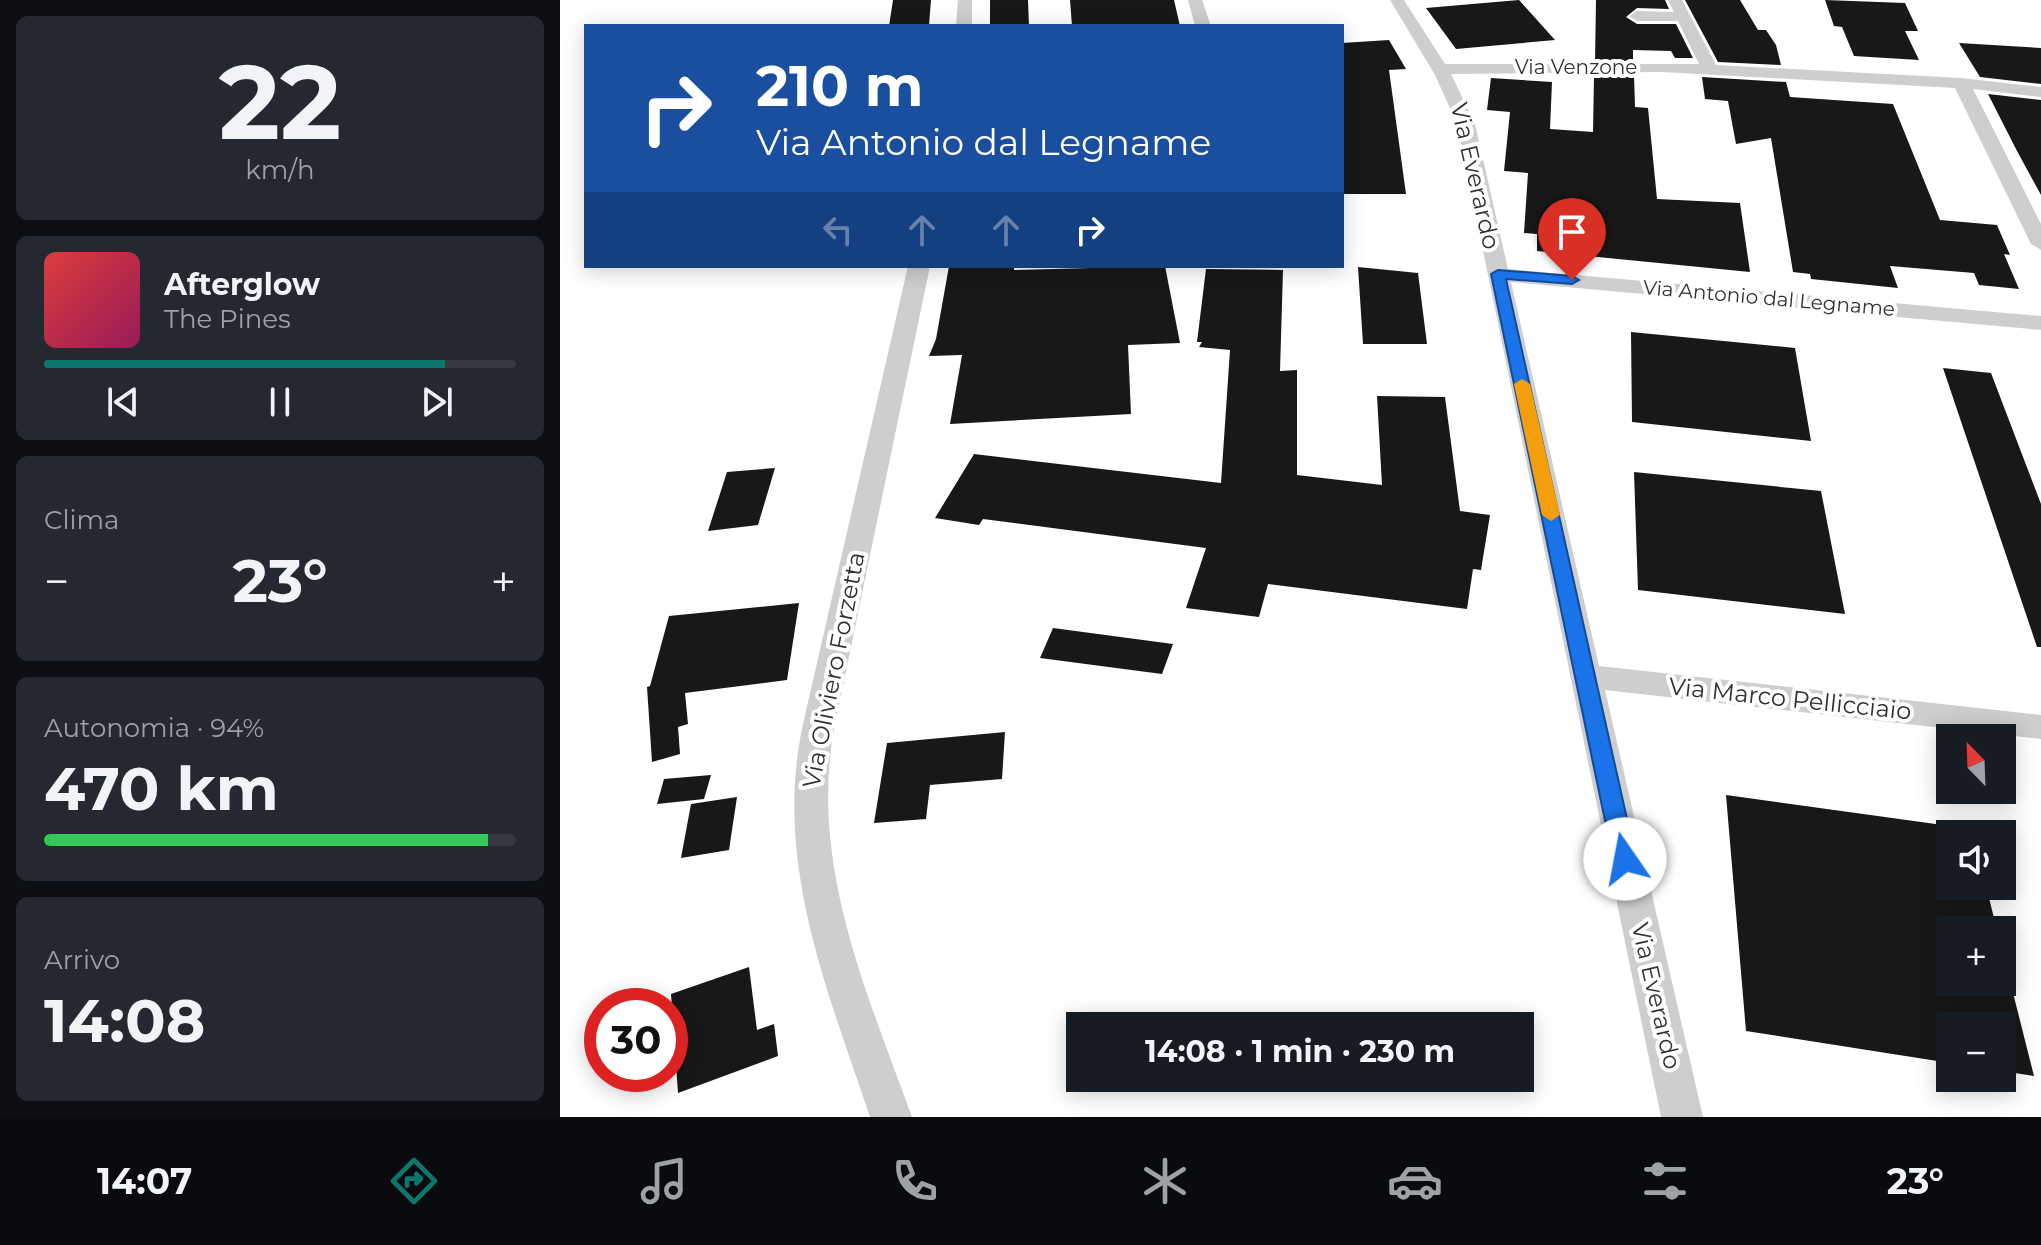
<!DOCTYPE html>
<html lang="it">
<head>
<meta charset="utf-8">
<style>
  :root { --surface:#171b24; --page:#242831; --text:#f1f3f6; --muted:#9ea1a6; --line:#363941; --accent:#0f766e }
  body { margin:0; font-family:Montserrat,sans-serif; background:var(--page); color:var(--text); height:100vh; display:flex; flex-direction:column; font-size:30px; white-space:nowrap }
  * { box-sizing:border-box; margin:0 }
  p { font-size:26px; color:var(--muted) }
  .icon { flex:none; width:44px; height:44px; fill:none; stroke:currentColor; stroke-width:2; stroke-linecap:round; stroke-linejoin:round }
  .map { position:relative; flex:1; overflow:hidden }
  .drawer { display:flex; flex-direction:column; gap:16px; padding:16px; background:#0d0f14; width:560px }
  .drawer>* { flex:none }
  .banner { position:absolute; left:24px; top:24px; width:760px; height:244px; border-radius:0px; box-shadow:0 4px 20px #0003; background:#1a4fa0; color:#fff; overflow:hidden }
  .needle { width:52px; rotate:337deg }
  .tools { position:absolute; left:1376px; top:724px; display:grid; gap:16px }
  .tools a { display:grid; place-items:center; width:80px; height:80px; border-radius:0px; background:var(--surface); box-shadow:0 4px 20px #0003; font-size:40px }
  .speed { position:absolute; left:24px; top:988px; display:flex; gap:16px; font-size:40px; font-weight:700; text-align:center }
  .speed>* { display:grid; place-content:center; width:104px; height:104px; border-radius:50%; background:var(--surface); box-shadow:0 4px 20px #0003; line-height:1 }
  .speed .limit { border:12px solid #d22; background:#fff; color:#111 }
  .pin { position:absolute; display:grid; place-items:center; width:68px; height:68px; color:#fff; margin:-82px -34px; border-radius:50% 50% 50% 0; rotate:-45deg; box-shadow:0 0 8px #0007 }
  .pin .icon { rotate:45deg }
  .me { position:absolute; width:88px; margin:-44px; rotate:348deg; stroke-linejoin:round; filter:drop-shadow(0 0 6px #0008) }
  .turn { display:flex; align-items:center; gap:28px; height:168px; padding:0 40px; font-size:36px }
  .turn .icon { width:104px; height:104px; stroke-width:2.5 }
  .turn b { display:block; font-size:56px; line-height:68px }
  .lanes { display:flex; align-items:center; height:76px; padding:0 40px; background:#0003; justify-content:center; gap:40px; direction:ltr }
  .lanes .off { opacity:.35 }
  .big { font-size:60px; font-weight:700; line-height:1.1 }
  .drawer .tile { flex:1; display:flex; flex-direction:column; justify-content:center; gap:12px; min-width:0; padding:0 28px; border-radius:12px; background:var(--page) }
  .drawer .dial { align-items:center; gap:0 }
  .dial b { font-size:104px; line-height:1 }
  .song { display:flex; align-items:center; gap:24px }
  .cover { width:96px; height:96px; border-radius:12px; background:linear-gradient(135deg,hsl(0 70% 55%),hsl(330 70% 35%)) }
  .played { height:8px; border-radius:4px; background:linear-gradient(90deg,var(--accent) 85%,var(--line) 85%) }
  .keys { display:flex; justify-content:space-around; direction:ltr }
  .heat { display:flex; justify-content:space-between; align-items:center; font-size:44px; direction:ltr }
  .charge { height:12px; border-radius:6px; background:linear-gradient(90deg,#34c759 94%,var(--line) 0) }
  .trip { position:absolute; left:506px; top:1012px; width:468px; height:80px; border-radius:0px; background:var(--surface); box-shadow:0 4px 20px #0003; font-weight:700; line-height:80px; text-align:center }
  .dock { display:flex; height:128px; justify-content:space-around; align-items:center; background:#090b0e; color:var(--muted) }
  .dock .icon { width:56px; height:56px }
  .dock .selected { color:var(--accent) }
  .dock b { font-size:36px; color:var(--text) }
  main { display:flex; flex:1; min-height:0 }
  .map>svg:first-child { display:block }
  .building { fill:#181818 }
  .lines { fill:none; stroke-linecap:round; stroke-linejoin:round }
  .minor { fill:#cecece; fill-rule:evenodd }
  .route { fill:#1a73e8; stroke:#114b97; stroke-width:2 }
  .slow { fill:#f59e0b }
  .labels { text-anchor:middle; stroke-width:8; stroke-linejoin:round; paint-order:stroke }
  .far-street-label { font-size:20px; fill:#313131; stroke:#fff }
  .street-label { font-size:24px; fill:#313131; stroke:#fff }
</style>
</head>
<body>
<main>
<section class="drawer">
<div class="tile dial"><b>22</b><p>km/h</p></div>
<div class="tile">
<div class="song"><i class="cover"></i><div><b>Afterglow</b><p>The Pines</p></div></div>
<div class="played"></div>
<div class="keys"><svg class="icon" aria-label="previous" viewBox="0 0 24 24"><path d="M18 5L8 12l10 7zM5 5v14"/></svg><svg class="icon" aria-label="pause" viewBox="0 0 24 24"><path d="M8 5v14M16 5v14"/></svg><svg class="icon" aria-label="next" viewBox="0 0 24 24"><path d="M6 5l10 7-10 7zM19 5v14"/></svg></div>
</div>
<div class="tile"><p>Clima</p>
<div class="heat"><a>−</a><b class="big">23°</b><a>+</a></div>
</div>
<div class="tile"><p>Autonomia · 94%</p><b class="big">470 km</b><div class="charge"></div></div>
<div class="tile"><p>Arrivo</p><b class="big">14:08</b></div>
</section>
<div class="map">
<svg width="1481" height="1117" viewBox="0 0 1481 1117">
  <rect width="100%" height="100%" fill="#fff"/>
  <!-- building -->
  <path class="building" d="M333,0h38l-2,25 -40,1z
    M430,0h38l1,26h-39z
    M510,0h104l6,26h-108z
    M959,0l36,40 -99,9 -30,-41z
    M1036,0h69l4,9 -32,-1 -11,9 11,7h39l17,34h-18l-4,-7 -38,-1v11h-38z
    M1125,0h55l18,30h8l10,15 5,20 -63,-3z
    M1265,0l80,3 13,28h-13l14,29 -65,-4 -12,-29 -8,-1z
    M829,40l17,29 -17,1 17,124h-64v-151z
    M1399,43l82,5v36l-61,-7z
    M1074,75l1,32 13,1 9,91 83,4 10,69 -213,-21v-17l-13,-1 4,-60 -24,-2 6,-59 -23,-2 4,-32 61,4 -2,47 43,3 1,-56z
    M1142,77l84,5 4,15 103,7 47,116 57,5 13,30 -6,-1 15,35 -40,-4 -5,-12 -84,-7 8,22 -87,-9 -1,-5 -17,-2 -22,-134 -35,6 -8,-43 -23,-2z
    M1428,94l53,6v95l-24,-44z
    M389,266h65v4l151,-4 15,77 -52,2 3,69 -181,10 12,-69 -33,1 7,-17z
    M798,267l60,6 9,71h-64z
    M646,269l77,1 -3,101 17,-1v105l85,10 -5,-89 68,1 15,114 30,4 -9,55 -8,-1 -6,40 -199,-25 -9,33 -73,-9 20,-60 -223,-29 -4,6 -44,-7 39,-64 247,29 9,-133 -31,-3 3,-5h-5z
    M1071,332l164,16 16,93 -179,-19z
    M1383,368l48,5 50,131v143h-4z
    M215,468l-17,57 -50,6 19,-59z
    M1074,472l187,19 24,123 -207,-24z
    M239,603l-12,77 -102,13 3,31 -10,3 2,27 -28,8 -5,-75 3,-1 19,-70z
    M493,628l120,16 -11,30 -122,-16z
    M445,732l-3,47 -72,6 -4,34 -52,4 13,-80z
    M151,775l-7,24 -47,5 7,-25z
    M1166,795l224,31v60h36l11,44h-47v52l60,-1 24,95 -32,-5v-45h-52v37l-204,-32z
    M177,797l-8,53 -48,8 10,-54z
    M189,967l8,63 17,-6 4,32 -100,37 -7,-99z"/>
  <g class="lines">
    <!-- minor -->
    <path class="minor" d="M398,0h14v26h-16z
      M628,0h14l9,26h-16z
      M830,0h14l41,64h254l-21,-43h-41l-8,-5 8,-5 37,1 -6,-12h14l34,65 245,13 80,9v10l-68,-8 68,135v26l-10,-6 -76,-156 -293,-16 -211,2 24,50 33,145 533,47v14l-530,-48 88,384 442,49v24l-436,-49 98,427h-42l-204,-993 -22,-49z
      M348,266h22l-95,458c-27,137 31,266 77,393h-42c-43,-128 -97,-256 -67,-393z"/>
  </g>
  <!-- route -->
  <path class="route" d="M938,270l74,6 7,4 -7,4 -66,-5 130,580 -3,7 -8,3 -8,-3 -4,-7 -122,-585z"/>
  <!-- slow -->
  <path class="slow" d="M962,379l8,5 30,131 -9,6 -9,-6 -28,-131z"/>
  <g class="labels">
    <!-- far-street labels -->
    <g class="far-street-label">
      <text x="1016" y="74">Via Venzone</text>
      <text transform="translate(1209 298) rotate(5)" y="7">Via Antonio dal Legname</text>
    </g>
    <!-- street labels -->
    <g class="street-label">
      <text transform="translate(915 176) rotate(77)" y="8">Via Everardo</text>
      <text transform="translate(274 670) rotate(-79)" y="8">Via Oliviero Forzetta</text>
      <text transform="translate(1230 699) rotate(6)" y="8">Via Marco Pellicciaio</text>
      <text transform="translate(1096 996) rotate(77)" y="8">Via Everardo</text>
    </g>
  </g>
</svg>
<div class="tools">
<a><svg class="needle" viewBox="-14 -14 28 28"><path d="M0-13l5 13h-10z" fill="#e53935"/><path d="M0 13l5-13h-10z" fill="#9ea1a6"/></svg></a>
<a><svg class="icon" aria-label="sound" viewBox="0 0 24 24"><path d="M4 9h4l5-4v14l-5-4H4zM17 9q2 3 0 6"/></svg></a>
<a>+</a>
<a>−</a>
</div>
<div class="speed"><div class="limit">30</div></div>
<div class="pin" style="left:1012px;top:280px;background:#d93025"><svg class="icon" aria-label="arrive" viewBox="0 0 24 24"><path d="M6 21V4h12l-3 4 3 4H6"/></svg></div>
<svg class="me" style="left:1065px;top:859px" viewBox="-20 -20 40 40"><circle r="19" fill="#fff"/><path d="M0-13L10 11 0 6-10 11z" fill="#1a73e8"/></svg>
<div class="trip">14:08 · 1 min · 230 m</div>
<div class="banner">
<div class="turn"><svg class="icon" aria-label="right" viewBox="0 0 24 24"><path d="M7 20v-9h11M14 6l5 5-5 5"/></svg><div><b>210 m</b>Via Antonio dal Legname</div></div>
<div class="lanes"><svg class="icon off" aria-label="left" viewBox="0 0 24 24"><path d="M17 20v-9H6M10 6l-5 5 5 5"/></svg><svg class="icon off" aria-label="ahead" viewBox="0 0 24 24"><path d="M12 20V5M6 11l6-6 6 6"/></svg><svg class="icon off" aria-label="ahead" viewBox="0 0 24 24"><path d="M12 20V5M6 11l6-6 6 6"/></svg><svg class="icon" aria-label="right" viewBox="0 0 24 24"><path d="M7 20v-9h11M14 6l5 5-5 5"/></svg></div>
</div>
</div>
</main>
<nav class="dock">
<b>14:07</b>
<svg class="icon selected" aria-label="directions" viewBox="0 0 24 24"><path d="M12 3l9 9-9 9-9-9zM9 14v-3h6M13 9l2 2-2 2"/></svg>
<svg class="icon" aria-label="music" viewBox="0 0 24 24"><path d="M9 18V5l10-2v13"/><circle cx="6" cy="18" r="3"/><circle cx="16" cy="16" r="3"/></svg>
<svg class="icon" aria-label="phone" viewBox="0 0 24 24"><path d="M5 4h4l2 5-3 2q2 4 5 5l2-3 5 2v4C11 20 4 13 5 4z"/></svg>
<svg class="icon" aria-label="climate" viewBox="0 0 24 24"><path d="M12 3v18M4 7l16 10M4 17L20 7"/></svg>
<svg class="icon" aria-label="car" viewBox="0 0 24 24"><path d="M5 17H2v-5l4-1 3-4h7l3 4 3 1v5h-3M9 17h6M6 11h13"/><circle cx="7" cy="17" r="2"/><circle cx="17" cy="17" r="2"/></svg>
<svg class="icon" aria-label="filters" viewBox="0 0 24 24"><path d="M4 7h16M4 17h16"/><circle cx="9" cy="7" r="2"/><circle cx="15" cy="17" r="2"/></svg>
<b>23°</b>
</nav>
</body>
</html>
